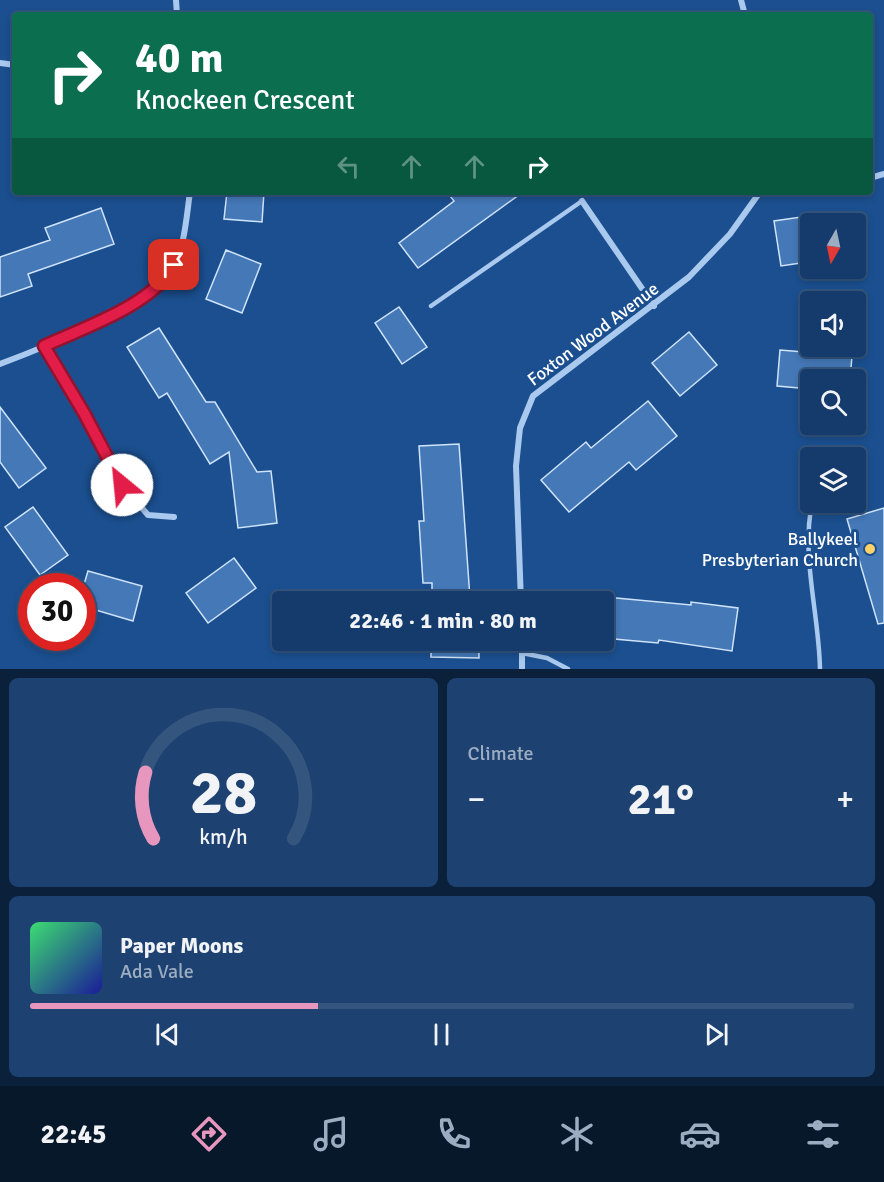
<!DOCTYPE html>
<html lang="en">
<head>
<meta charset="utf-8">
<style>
  :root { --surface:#143b6b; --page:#1d4271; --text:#f1f3f6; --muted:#9dadc1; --line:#33557e; --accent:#e797bd }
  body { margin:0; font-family:Signika,sans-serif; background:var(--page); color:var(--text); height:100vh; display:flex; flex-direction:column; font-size:22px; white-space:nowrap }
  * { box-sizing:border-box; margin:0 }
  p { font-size:20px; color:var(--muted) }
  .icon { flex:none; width:33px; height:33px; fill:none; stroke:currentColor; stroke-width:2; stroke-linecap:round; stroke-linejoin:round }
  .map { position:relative; height:669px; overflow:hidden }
  .panel { display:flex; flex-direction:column; gap:9px; padding:9px; background:#0b203b; flex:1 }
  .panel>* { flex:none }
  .guide { position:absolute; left:12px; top:12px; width:861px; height:183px; border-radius:6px; box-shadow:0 3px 9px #0003,0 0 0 2px var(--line); background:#0b6e4f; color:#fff; overflow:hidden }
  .needle { width:39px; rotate:189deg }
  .fabs { position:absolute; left:800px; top:213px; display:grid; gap:12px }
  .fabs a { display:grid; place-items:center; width:66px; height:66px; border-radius:6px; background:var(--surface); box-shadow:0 3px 9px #0003,0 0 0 2px var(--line); font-size:30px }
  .speed { position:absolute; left:18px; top:573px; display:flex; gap:12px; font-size:30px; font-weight:700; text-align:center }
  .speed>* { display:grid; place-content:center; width:78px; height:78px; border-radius:50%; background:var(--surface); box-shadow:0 3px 9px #0003,0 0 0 2px var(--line); line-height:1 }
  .speed .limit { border:9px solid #d22; background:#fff; color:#111 }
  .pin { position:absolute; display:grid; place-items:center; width:51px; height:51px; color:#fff; margin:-26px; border-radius:12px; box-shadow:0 3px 9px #0006 }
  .me { position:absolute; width:66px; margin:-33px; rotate:332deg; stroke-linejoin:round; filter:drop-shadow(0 0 4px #0008) }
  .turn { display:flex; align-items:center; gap:21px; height:126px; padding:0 24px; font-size:27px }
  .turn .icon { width:78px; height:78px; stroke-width:2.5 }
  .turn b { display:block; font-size:42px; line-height:51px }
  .lanes { display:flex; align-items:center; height:57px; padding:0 24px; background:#0003; justify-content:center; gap:30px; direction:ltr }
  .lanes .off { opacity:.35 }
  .big { font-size:45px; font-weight:700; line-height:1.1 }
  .panel .card { flex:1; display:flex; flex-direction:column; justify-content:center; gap:9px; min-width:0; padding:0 21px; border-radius:9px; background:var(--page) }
  .panel .dial { align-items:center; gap:0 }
  .dial svg { height:156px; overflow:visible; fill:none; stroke:var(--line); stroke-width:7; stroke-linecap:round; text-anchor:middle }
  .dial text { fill:var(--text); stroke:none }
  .song { display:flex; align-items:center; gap:18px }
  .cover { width:72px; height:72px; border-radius:9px; background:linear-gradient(135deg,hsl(140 70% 55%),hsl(240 70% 35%)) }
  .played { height:6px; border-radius:3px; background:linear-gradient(90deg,var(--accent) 35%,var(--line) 35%) }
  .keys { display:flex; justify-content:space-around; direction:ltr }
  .heat { display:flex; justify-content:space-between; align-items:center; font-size:33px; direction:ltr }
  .panel .tiles { flex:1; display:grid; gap:9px; grid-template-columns:1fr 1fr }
  .card:last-child { grid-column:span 2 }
  .trip { position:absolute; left:272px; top:591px; width:342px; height:60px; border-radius:6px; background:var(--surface); box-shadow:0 3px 9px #0003,0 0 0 2px var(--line); font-weight:700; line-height:60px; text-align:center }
  .tab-bar { display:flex; height:96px; justify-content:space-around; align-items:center; background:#08182b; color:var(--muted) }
  .tab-bar .icon { width:42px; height:42px }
  .tab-bar .current { color:var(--accent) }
  .tab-bar b { font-size:27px; color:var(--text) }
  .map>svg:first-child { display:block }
  .building { fill:#4478b7; stroke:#cfe3fa; stroke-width:1.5 }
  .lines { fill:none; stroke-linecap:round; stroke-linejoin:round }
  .service { stroke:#a9c9ee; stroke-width:4.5 }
  .minor { stroke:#a9c9ee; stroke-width:6 }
  .route-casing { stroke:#92132f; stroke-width:15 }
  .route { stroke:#e11d48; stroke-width:10 }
  .poi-dot { fill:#ffd166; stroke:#1b4f8f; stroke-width:2 }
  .labels { text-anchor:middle; stroke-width:6; stroke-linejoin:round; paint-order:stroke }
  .street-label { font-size:18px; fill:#fff; stroke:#1b4f8f }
  .poi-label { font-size:18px; fill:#fff; stroke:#1b4f8f; text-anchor:end }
</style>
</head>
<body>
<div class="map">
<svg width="884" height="669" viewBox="0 0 884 669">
  <rect width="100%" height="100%" fill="#1b4f8f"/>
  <!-- building -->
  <path class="building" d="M227,192h37l-2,30 -38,-3z
    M447,192h76l-105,76 -19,-25 55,-42z
    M101,208l13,36 -86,30 4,12 -32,11v-40l50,-17 -5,-12z
    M801,217l6,45 -26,4 -7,-45z
    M226,250l35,14 -19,49 -36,-14z
    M399,307l28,40 -25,17 -27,-41z
    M159,328l47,74h9l42,70 14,-1 6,52 -39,5 -9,-76 -19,12 -43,-71 -8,5 -32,-51z
    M689,332l28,33 -37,31 -28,-33z
    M780,350l72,6 -2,24h-40v9l-33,-3z
    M648,401l29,35 -41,34 -7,-8 -60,50 -28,-32 45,-38 5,6z
    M0,407l46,61 -27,20 -19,-26z
    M459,444l11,154h10v4h-48v-19h-9l-4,-62h5l-5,-75z
    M33,507l35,48 -28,20 -35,-48z
    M884,508v115l-6,1 -31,-105z
    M234,558l22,30 -48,35 -22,-30z
    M88,571l54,15 -9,35 -51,-15v-15z
    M567,590l28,4v2l96,9v-3l47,6 -6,43 -73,-11 -1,3 -55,-5v-36h-37z
    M431,640h48v18l-48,-1z
    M561,640h28v8l-29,-4z"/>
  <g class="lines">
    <!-- service -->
    <path class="service" d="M431,306l151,-105
      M812,502c-11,56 7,111 8,167
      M522,653l25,5 21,11"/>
    <!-- minor -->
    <path class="minor" d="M176,0l1,15
      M741,0l4,15
      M0,63l15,2
      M870,178l14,-4
      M759,193l16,-1
      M582,201l72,105
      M44,346l40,67 38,72 26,30 26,2
      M0,364c40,-15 143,-56 167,-88 18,-22 19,-57 23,-84
      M521,602l-5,-136 4,-38 13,-32 156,-119 41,-43 30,-42
      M522,640v29"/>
  </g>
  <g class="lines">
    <defs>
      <path id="route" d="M122,485l-38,-72 -40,-67c39,-18 109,-41 130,-81"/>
    </defs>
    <!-- route casing -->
    <use href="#route" class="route-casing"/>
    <!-- route -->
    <use href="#route" class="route"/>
  </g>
  <!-- markers -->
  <circle class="poi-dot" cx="870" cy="549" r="6"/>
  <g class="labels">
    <!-- street labels -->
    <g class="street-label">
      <text transform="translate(593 334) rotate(-37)" y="6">Foxton Wood Avenue</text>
    </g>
    <!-- poi labels -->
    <g class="poi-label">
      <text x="858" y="545">Ballykeel<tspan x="858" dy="21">Presbyterian Church</tspan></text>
    </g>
  </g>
</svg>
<div class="fabs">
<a><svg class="needle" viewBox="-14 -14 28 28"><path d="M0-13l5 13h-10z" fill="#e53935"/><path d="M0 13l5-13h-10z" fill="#9dadc1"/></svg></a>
<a><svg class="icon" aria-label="sound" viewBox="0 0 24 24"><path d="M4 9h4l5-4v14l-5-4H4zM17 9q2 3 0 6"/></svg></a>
<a><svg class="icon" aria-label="search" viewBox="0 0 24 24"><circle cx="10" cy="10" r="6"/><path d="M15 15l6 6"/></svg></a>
<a><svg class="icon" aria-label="layers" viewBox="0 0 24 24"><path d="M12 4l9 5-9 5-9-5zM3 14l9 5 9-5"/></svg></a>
</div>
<div class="speed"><div class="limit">30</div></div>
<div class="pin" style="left:174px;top:265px;background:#d93025"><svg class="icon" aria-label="arrive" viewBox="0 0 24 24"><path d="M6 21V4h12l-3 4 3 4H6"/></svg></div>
<svg class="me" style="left:122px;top:485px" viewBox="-20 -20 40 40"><circle r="19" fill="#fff"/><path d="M0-13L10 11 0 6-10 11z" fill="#e11d48"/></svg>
<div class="trip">22:46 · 1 min · 80 m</div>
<div class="guide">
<div class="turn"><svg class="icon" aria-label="right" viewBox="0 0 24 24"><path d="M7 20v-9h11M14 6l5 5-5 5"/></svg><div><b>40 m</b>Knockeen Crescent</div></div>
<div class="lanes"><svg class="icon off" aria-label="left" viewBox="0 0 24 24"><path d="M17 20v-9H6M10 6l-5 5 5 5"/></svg><svg class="icon off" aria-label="ahead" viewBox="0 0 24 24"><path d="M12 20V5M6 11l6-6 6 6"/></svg><svg class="icon off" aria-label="ahead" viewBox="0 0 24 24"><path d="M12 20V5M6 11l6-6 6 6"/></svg><svg class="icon" aria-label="right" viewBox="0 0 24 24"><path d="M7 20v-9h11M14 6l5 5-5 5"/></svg></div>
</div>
</div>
<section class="panel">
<div class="tiles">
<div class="card dial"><svg viewBox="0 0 100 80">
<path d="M14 69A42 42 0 1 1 86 69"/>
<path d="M14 69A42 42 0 0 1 10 35" stroke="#e797bd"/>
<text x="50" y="56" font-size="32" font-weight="700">28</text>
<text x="50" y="72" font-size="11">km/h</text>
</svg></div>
<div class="card"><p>Climate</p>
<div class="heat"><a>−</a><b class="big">21°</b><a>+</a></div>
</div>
<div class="card">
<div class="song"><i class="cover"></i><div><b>Paper Moons</b><p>Ada Vale</p></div></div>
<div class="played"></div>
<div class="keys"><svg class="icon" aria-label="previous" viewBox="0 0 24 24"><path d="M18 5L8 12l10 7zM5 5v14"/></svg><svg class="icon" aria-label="pause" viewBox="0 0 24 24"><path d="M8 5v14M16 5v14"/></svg><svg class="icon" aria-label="next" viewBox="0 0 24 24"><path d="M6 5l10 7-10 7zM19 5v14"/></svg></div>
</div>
</div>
</section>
<nav class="tab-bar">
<b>22:45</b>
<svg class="icon current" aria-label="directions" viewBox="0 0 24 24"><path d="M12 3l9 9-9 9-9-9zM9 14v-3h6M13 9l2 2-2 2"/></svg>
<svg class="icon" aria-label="music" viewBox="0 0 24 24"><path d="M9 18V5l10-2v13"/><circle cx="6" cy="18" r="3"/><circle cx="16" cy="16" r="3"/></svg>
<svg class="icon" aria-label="phone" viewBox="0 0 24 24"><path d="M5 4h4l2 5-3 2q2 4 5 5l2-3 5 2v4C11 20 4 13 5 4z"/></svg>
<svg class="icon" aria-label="climate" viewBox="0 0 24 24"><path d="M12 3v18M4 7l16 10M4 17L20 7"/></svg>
<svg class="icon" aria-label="car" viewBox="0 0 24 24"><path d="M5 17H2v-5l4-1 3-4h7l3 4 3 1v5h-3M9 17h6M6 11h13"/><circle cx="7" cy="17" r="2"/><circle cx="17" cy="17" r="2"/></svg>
<svg class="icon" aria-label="filters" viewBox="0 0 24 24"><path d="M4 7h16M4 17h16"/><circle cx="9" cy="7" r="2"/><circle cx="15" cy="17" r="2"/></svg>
</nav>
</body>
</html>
